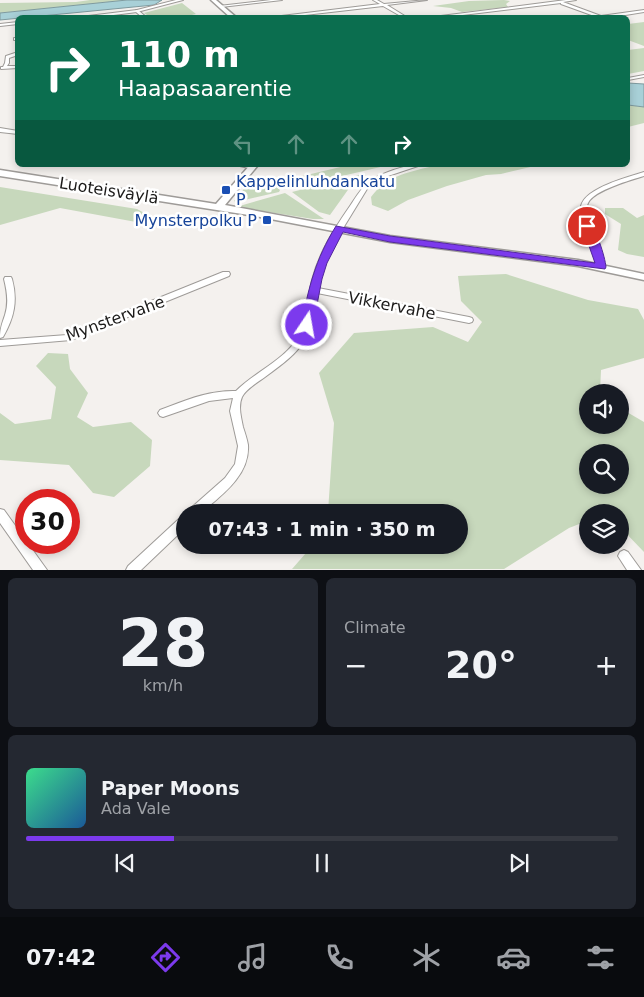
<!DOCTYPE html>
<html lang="en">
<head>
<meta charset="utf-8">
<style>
  :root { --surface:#171b24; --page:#242831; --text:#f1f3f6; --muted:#9ea1a6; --line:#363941; --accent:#7c3aed }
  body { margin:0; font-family:"DejaVu Sans",sans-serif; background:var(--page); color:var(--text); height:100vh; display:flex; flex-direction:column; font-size:19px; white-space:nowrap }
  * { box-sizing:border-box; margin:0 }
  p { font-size:16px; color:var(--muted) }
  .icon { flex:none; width:28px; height:28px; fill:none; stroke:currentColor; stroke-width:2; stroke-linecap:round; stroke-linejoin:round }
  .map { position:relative; height:570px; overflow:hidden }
  .panel { display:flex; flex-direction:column; gap:8px; padding:8px; background:#0d0f14; flex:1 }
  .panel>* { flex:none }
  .hud { position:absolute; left:15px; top:15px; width:615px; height:152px; border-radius:8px; box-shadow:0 2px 8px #0003; background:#0b6e4f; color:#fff; overflow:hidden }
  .controls { position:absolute; left:579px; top:384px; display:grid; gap:10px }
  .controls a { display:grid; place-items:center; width:50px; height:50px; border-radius:50%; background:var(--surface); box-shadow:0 2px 8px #0003; font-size:25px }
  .speed { position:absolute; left:15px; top:489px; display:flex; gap:10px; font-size:25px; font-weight:700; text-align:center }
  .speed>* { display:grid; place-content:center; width:65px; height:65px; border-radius:50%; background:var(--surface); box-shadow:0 2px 8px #0003; line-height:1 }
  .speed .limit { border:8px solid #d22; background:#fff; color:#111 }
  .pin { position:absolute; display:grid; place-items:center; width:42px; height:42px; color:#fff; margin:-21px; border:2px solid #fff; border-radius:50%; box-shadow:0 1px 5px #0007 }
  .me { position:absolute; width:55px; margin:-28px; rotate:12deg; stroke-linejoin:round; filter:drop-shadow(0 0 4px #0008) }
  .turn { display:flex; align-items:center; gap:18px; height:105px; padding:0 20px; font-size:22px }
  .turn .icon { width:65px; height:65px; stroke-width:2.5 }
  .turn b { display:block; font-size:35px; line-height:42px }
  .lanes { display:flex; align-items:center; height:48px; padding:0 20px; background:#0003; justify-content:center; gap:25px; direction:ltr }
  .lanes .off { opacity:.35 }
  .big { font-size:38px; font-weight:600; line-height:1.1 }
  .panel .widget { flex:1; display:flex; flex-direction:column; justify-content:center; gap:8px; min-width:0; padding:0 18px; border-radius:8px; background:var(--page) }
  .panel .dial { align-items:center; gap:0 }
  .dial b { font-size:65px; line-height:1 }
  .song { display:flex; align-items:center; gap:15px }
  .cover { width:60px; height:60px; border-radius:8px; background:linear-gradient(135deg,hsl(150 70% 55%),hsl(210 70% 35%)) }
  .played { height:5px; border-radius:2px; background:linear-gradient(90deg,var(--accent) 25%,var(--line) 25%) }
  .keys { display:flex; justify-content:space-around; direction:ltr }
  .heat { display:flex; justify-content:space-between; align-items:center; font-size:28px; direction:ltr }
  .panel .tiles { flex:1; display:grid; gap:8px; grid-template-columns:1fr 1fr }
  .widget:last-child { grid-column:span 2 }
  .trip { position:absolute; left:176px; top:504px; width:292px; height:50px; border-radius:25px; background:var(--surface); box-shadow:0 2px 8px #0003; font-weight:600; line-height:50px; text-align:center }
  .tab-bar { display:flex; height:80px; justify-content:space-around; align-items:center; background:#090b0e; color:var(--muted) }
  .tab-bar .icon { width:35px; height:35px }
  .tab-bar .current { color:var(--accent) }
  .tab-bar b { font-size:22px; color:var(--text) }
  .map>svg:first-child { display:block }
  .green { fill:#c7d8bc; fill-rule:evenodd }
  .water { fill:#a8d0d7; stroke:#7e9a9e }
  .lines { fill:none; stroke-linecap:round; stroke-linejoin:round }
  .minor-casing { stroke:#9e9b98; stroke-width:2 }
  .tertiary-casing { stroke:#9e9b98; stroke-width:2 }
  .secondary-casing { stroke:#9e9b98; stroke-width:3 }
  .minor { fill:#fff; fill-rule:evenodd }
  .tertiary { fill:#fff; fill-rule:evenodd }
  .secondary { fill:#fff; fill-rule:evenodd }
  .route { fill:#7c3aed; stroke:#51269a }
  .transit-dot { fill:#1a4fb4; stroke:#fff; stroke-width:2 }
  .labels { text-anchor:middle; stroke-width:5; stroke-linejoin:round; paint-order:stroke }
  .transit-label { font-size:16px; fill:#164399; stroke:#fff; text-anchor:start }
  .street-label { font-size:16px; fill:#1c1b1a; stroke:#fff }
</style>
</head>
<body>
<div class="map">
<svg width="644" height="570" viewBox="0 0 644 570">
  <rect width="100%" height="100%" fill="#f4f1ee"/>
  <!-- green -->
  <path class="green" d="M90,0h38l-128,13v-10l76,-1z
    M504,0l6,1 -4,3 2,3 -46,5 -11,-4 -18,-2 36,-5z
    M182,3l14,11c-15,4 -39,8 -52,-1z
    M644,22v24l-16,-6v-16z
    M644,48v23l-16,3v-24z
    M628,105l16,2v16l-16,4z
    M349,165h40l-98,23 -10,-1 -4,-5z
    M437,165h102l-38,9 -15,1 -39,11 -39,14 -20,11 -16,-6 -1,-8c17,-23 40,-25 66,-32z
    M363,174l3,1 -16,12 -20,28 -11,-3 -27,-20z
    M266,177l14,13 -1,2 -43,10 -2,-1 19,-23z
    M0,187l137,22 11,6 -12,7 -76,-14 -60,17z
    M285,193l39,26h-11l-77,-12z
    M605,208h18l14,10 7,-3v42l-17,-3 -9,-4 3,-26 -16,-10z
    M506,274l82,26 50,9 6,11v38l-43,12 -1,22h-12v33h32v-17l24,14v130l-24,-25v-15h-32l-1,9 -18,7 -65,41h-212l21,-24h147v-33h-132l6,-89 -15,-50 35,-40 79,-6 35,15 14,-20 -21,-21 -3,-25zM588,452h32v33h-32z
    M48,353l20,1 2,15 18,24 -11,24 16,10 38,-5 21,18 -2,26 -36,31 -21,-4 -24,-28 -69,-5v-47l15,11 36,-5 5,-32 -20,-21z"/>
  <!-- water -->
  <path class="water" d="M127,0h35l-8,5 -154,15v-7z
    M628,83l16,1v23l-16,-2z"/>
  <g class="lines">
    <defs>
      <path id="minor" d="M271,0h11l-61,7 -2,-1z
        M373,0h4l7,4 43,-4 -40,5 21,13h-4l-21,-12 -104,12h-14l115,-14z
        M566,0h10l-13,2 38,14 43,-6v2l-37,6h-11l1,-1 -36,-13v-1l-123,15h-13z
        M136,10h2l9,8h-4l-7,-6z
        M14,38h4v2h-4z
        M18,52v3l-9,3v5l-2,3h11v2l-17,1v-2h2l2,-4 1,-7z
        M644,75v2l-16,3v-2z
        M0,128l18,3v3l-18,-2z
        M239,165h12l5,2 -3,2 -13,-3z
        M411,165h10l-36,12 -18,12 -33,54 -11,24 -5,21 151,29 3,1 1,2 -1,2 -3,1 -152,-30c-7,48 -13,56 -52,84 -7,5 -19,12 -23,20 -4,9 -1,20 1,30 2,6 4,12 5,18 2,30 -26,50 -46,67h-12l1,-4 34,-30 10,-14 3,-18 -8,-35 3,-13 -24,3 -46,16 -3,-1 -2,-3 2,-3c24,-9 49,-20 76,-19 19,-19 49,-31 63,-55 9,-17 8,-37 13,-56 7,-27 22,-51 38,-74 6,-9 11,-18 19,-24 12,-9 27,-13 42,-17z
        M644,172v4c-13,4 -50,14 -56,27 -3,6 -1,14 1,19 5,16 12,30 16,45l-4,2h-3c-2,-6 -3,-13 -5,-19 -5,-13 -15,-30 -12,-44 4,-18 47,-29 63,-34z
        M223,272h6l1,2 -1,2 -158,64 -71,6v-6l67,-5z
        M5,277h6l1,2c6,22 2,39 -9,58l-3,1c0,-10 2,-14 5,-23 4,-12 2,-24 -1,-36z
        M0,509l4,1 43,60h-14l-33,-47z
        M185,516v12l-44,42h-15l2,-4 53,-49z
        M624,550l4,2 13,18h-14l-9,-14 2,-4z"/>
      <path id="tertiary" d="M176,0h7l-46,12 -47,6h-18l65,-8z
        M18,22v2l-18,2v-2z"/>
      <path id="secondary" d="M211,0h5l21,18h-6z
        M250,165h8l-33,40 165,31 188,24 66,14v6l-66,-14 -188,-24 -135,-26 -255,-40v-6l216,34z"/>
    </defs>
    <!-- minor casing -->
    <use href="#minor" class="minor-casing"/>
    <!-- tertiary casing -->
    <use href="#tertiary" class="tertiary-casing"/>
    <!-- secondary casing -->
    <use href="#secondary" class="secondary-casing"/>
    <!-- minor -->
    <use href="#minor" class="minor"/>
    <!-- tertiary -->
    <use href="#tertiary" class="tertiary"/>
    <!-- secondary -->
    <use href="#secondary" class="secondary"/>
  </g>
  <!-- route -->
  <path class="route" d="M583,223h4c9,3 18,34 19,44l-1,2 -215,-27 -47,-10 -16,31 -5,16 -9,46 -6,4 -6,-4c8,-38 14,-65 35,-99l54,10 205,27 -13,-37z"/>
  <!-- markers -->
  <g class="transit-dot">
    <rect x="221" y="185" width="10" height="10" rx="2.5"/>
    <rect x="262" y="215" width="10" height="10" rx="2.5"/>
  </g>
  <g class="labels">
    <!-- transit labels -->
    <g class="transit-label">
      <text x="236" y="187">Kappelinluhdankatu<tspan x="236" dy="18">P</tspan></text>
      <text x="257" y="226" text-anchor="end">Mynsterpolku P</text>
    </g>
    <!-- street labels -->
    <g class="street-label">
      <text transform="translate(109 190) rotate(9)" y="6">Luoteisväylä</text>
      <text transform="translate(392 305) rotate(11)" y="6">Vikkervahe</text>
      <text transform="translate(115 318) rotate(-20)" y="6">Mynstervahe</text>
    </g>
  </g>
</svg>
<div class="controls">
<a><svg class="icon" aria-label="sound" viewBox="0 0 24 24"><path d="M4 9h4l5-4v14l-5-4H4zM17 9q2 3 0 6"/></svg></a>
<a><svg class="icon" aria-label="search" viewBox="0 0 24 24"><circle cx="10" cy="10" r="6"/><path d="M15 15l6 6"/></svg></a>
<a><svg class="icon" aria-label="layers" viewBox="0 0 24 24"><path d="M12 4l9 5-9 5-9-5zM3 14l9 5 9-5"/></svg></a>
</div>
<div class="speed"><div class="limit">30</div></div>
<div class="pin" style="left:587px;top:226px;background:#d93025"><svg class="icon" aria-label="arrive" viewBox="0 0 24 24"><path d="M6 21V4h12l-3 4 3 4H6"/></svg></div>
<svg class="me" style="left:307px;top:325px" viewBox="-20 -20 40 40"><circle r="17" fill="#7c3aed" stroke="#fff" stroke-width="3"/><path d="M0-11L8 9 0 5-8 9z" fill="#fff"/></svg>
<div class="trip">07:43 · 1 min · 350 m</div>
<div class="hud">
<div class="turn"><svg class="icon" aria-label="right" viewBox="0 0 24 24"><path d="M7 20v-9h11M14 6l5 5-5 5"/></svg><div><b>110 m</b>Haapasaarentie</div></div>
<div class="lanes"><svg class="icon off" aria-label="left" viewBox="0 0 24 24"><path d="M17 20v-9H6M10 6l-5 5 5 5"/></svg><svg class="icon off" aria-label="ahead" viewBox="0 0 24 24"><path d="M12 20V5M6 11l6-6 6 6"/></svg><svg class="icon off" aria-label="ahead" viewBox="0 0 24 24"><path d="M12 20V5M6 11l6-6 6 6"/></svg><svg class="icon" aria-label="right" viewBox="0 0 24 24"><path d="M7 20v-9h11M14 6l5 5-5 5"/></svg></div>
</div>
</div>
<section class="panel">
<div class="tiles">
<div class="widget dial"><b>28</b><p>km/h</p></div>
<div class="widget"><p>Climate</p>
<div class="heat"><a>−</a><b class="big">20°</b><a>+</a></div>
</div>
<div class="widget">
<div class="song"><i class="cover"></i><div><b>Paper Moons</b><p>Ada Vale</p></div></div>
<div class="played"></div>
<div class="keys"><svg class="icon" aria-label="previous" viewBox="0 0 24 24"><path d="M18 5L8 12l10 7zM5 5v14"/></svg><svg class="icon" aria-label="pause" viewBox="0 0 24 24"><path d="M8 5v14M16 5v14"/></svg><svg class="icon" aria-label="next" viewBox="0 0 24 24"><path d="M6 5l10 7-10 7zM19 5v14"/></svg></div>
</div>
</div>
</section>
<nav class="tab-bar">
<b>07:42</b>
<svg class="icon current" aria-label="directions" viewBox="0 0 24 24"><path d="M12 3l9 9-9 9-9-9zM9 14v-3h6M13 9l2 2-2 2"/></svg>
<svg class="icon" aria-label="music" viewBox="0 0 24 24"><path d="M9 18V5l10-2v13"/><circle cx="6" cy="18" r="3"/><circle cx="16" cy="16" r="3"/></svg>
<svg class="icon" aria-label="phone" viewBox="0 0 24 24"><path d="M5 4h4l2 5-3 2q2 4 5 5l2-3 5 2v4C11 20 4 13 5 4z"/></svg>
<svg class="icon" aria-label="climate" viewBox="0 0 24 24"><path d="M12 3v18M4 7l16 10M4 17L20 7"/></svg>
<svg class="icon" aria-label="car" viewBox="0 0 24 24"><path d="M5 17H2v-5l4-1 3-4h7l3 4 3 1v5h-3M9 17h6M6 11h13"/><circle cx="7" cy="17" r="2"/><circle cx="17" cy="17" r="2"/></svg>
<svg class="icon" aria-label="filters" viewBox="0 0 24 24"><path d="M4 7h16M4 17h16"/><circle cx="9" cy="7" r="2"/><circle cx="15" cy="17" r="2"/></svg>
</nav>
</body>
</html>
